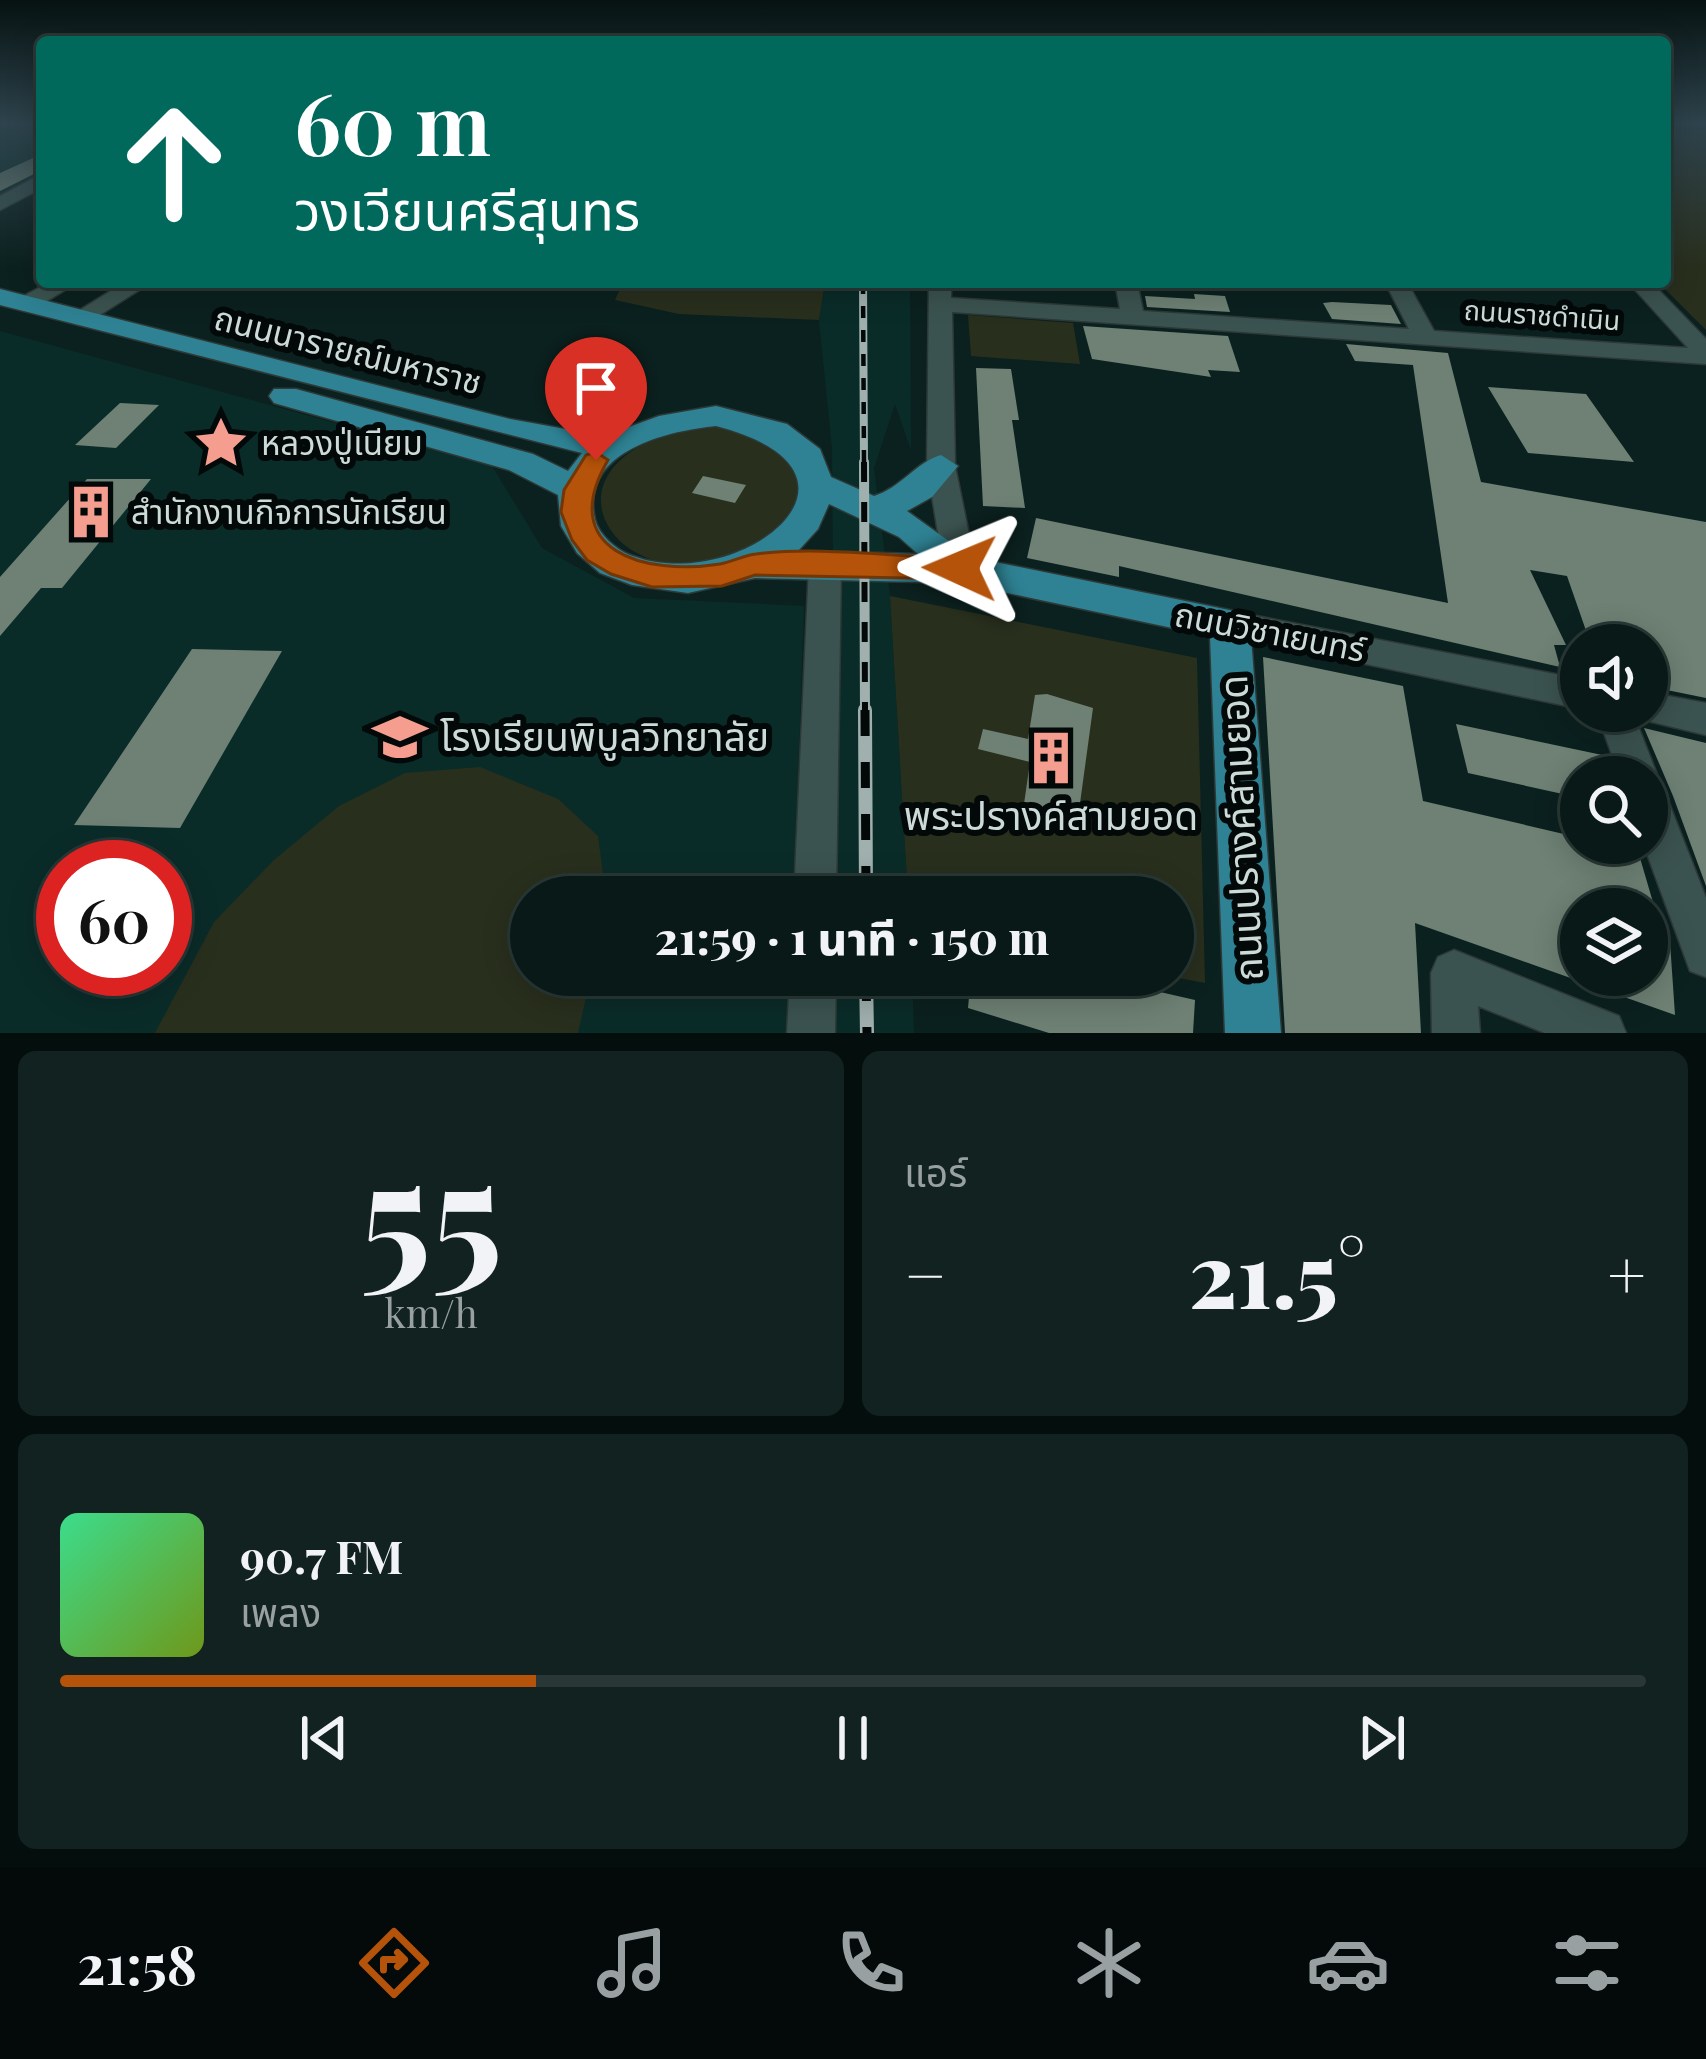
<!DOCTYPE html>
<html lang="th">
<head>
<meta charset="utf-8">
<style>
  :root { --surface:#081917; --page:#112220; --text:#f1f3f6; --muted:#98a0a1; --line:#293836; --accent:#b45309 }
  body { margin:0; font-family:"Playfair Display","Noto Sans Thai",serif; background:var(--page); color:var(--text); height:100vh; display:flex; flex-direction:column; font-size:45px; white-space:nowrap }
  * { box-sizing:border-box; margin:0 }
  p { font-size:39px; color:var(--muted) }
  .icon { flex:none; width:66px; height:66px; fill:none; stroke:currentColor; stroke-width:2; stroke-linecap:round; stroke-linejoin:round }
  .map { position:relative; height:1033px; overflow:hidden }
  .side { display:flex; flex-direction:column; gap:18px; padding:18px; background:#040e0d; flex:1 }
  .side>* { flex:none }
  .banner { position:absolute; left:36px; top:36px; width:1635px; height:252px; border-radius:12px; box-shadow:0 6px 30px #0003,0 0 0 3px var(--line); background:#00695c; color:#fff; overflow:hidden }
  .fabs { position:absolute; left:1560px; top:624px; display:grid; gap:24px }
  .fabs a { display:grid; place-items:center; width:108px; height:108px; border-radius:50%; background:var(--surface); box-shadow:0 6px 30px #0003,0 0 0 3px var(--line); font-size:60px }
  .speed { position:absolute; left:36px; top:840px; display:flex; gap:24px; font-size:60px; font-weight:700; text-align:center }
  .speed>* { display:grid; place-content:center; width:156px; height:156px; border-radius:50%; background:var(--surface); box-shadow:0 6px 30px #0003,0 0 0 3px var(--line); line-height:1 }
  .speed .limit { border:18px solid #d22; background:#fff; color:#111 }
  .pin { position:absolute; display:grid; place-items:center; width:102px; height:102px; color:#fff; margin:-123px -51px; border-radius:50% 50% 50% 0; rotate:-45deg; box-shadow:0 0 12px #0007 }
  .pin .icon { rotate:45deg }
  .me { position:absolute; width:132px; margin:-66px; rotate:271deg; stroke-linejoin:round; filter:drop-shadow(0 0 9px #0008) }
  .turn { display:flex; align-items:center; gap:42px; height:252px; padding:0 60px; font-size:54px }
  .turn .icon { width:156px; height:156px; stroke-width:2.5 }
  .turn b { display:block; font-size:84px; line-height:102px }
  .big { font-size:90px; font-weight:800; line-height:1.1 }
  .side .card { flex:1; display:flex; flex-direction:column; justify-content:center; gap:18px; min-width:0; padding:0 42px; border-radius:18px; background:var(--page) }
  .side .dial { align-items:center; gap:0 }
  .dial b { font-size:156px; line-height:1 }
  .song { display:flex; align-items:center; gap:36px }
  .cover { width:144px; height:144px; border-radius:18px; background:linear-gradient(135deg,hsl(150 70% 55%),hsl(80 70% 35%)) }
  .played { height:12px; border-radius:6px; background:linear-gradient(90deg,var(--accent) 30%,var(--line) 30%) }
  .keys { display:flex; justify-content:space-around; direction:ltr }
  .heat { display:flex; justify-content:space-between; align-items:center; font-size:66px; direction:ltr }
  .side .tiles { flex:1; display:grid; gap:18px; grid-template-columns:1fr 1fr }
  .card:last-child { grid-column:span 2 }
  .trip { position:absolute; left:510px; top:876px; width:684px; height:120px; border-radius:60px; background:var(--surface); box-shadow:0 6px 30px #0003,0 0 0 3px var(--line); font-weight:800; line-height:120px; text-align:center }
  .tabs { display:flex; height:192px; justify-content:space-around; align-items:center; background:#030a09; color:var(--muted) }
  .tabs .icon { width:84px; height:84px }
  .tabs .selected { color:var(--accent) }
  .tabs b { font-size:54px; color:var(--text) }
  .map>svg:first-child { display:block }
  .built { fill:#0a2c29; fill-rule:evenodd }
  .green { fill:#292f1d }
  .building { fill:#6e8174; fill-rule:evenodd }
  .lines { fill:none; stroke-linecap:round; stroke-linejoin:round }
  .minor-casing { stroke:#2d3937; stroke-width:3 }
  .major-casing { stroke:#2d3937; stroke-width:3 }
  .minor { fill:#3b5350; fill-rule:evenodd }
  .major { fill:#2e8293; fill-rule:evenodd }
  .rail-far2-casing { stroke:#a0b0ae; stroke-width:8 }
  .rail-far1-casing { stroke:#a0b0ae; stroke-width:10 }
  .rail-casing { stroke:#a0b0ae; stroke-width:14 }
  .rail-far2 { stroke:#030908; stroke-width:4.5; stroke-dasharray:12; stroke-linecap:butt }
  .rail-far1 { stroke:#030908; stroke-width:6; stroke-dasharray:20; stroke-linecap:butt }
  .rail { stroke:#030908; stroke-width:9; stroke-dasharray:26; stroke-linecap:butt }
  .route { fill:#b45309; stroke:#753606; stroke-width:3 }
  .labels { text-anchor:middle; stroke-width:12; stroke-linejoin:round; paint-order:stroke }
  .far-street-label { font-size:27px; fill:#ccdad8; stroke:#030908 }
  .street-label { font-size:33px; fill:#ccdad8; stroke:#030908 }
  .poi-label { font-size:33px; fill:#ccdad8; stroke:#030908; text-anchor:start }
  .near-poi-label { font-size:39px; fill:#ccdad8; stroke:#030908; text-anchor:start }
  .near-street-label { font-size:39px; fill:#ccdad8; stroke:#030908 }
</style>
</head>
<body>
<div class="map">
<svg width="1706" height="1033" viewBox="0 0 1706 1033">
  <rect width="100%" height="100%" fill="#0b211f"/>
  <!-- built -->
  <path class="built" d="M0,123h42v55l-42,23z
    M825,282h85l1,168 -16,-46 -21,64 16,128 18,301h-72l-4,-449 -13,-128z
    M0,331l492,135 50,82 92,50 170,8 -10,291h-263v78h261l-2,58h-790zM63,867h102v102h-102z
    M835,975h77l2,58h-79z"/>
  <!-- green -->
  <path class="green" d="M1665,130l41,1v199l-48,-48h7z
    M623,282h202l-6,38 -140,-6 -64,-14z
    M968,315l105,8 7,41 -109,-8z
    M702,426l59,7 46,50c-6,14 -11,31 -19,43 -7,11 -27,17 -39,23 -129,66 -233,-90 -47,-123z
    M890,596l307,62 8,325 -42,-8h10v-78h-265z
    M480,767l78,32 40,37 8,61h-75v78h60l-13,58h-423l59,-111 60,-62 65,-54 66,-33z"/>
  <!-- building -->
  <path class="building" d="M42,154v16l-42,21v-18z
    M1194,294l31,2 5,16 -83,-5 -2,-11 50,3z
    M1332,302l59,3 10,19 -69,-5 -9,-16z
    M1083,326l145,10 12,36 -32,-2 3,7 -119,-18z
    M1346,344l102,9 33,129 225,40v176l-59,-12v-41h-56l-24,-69 -37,-6 36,75h-12l6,22 -441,-101v11l-92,-19 9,-40 412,85 -35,-238 -58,-4z
    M976,368l35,1 8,51h-7l13,88 -42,-2z
    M1488,387l98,7 48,68 -106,-9z
    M120,403l39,2 -43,43 -41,-3z
    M703,476l43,9 -11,18 -43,-10z
    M87,479h64l-89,109h-21l-41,48v-59z
    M192,649l90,2 -102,177 -106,-3z
    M1263,657l140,29 20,115 158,37v5l57,8 26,89 6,2 5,73 -260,-92 6,110h-136zM1581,902l66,7v66h-66z
    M1047,694l46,14 -15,110 -15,-4 -1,10 -31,-7 2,-11 -9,-2 6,-42 -52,-13 5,-20 45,10 7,-44z
    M1456,724l151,32 8,21h-34v21l-113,-25z
    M1644,728l62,15v143l-33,-90z
    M971,975h115l109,25 -2,33h-144l-81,-25z"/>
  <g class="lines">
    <defs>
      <path id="minor" d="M42,174v14l-42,22v-14z
        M50,282h28l-44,27h-16v-10z
        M125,282h27l-65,41 -8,2 -12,-7z
        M929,282h22v16l169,11 -5,-27h22l6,29 266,18 -24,-47h22l27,49 254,17 -60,-66h23l55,57v25l-754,-52 3,154 21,103 -5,8h-22l-5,-8 -17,-103z
        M825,554l11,4 5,8 -5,331h-42l15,-331 5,-8z
        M1230,611l351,68v30l-363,-76 -5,-9 5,-9z
        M1647,692l59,11v32l-71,-17 23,59 -3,6 12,15 39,100v79l-16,-6 -47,-128 4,-66h-27l-24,-66h51z
        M1454,950l165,66 7,17h-81l-67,-27 2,27h-48l-1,-60 7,-16z
        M790,975h46l-1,58h-48z"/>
      <path id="major" d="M0,289l510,130 94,17 55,-20 57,-10 71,18 33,25 11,28 43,19c27,-8 42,-34 67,-41l17,11 -26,31 -25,14 64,46 273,56 6,11 31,409h-56l-15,-397 -250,-53 -205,-5 -67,15 -56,-8 -32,-12 -23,-20 -16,-27 -3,-31 -49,-25 -235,-67 -5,-7 5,-7h22l237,65 35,17 14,-18 -582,-148zM716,426c181,47 23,169 -83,130 -15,-5 -34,-20 -38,-37 -16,-67 71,-88 121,-93zM829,504l70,33 19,17 -120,-3 20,-22z"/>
    </defs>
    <!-- minor casing -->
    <use href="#minor" class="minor-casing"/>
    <!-- major casing -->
    <use href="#major" class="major-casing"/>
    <!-- minor -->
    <use href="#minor" class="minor"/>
    <!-- major -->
    <use href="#major" class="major"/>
    <defs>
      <path id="rail-far2" d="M863,282l1,183"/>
      <path id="rail-far1" d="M864,462l1,251"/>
      <path id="rail" d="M865,710l1,187
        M866,975l1,58"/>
    </defs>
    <!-- rail-far2 casing -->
    <use href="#rail-far2" class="rail-far2-casing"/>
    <!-- rail-far1 casing -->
    <use href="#rail-far1" class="rail-far1-casing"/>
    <!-- rail casing -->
    <use href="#rail" class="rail-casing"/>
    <!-- rail-far2 -->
    <use href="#rail-far2" class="rail-far2"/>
    <!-- rail-far1 -->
    <use href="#rail-far1" class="rail-far1"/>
    <!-- rail -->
    <use href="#rail" class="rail"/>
  </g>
  <!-- sky -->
  <linearGradient id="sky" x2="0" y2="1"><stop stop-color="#061211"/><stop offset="0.46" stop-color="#2e434d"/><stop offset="1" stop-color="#2e434d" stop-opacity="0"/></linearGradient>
  <rect width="1706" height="268" fill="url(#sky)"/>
  <!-- route -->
  <path class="route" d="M596,452l12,8c-53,91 37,116 112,104 13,-2 24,-9 36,-10 65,-8 138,3 204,4l14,10 -14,11 -205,-4 -33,11 -70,1 -41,-13 -24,-14 -15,-20 -11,-28 3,-22 22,-35z"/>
  <!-- icons -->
  <defs>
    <symbol id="sight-bare" viewBox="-9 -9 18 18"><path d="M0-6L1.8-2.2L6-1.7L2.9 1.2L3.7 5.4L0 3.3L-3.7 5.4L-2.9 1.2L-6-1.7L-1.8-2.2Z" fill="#f59d8f" stroke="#030908" stroke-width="2.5" paint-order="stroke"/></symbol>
    <symbol id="building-bare" viewBox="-9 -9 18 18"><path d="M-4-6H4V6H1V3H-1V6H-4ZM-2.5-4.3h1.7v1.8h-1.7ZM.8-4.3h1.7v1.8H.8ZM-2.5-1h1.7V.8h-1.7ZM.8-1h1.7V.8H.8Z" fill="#f59d8f" stroke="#030908" stroke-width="2.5" paint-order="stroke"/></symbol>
    <symbol id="school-bare" viewBox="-9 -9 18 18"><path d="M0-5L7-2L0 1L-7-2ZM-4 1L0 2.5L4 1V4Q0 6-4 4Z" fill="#f59d8f" stroke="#030908" stroke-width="2.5" paint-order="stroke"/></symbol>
  </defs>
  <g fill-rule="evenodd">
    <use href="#sight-bare" x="183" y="405" width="76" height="76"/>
    <use href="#building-bare" x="53" y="474" width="76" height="76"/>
    <use href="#school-bare" x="362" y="699" width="76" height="76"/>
    <use href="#building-bare" x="1013" y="720" width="76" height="76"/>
  </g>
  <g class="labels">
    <!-- far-street labels -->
    <g class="far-street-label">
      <text transform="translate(1542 316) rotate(4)" y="9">ถนนราชดำเนิน</text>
    </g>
    <!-- street labels -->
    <g class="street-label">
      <text transform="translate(348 350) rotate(14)" y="12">ถนนนารายณ์มหาราช</text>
      <text transform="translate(1270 632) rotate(11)" y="12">ถนนวิชาเยนทร์</text>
    </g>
    <!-- poi labels -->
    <g class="poi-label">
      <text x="261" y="455">หลวงปู่เนียม</text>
      <text x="131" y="524">สำนักงานกิจการนักเรียน</text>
    </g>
    <!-- near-poi labels -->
    <g class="near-poi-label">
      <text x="440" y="751">โรงเรียนพิบูลวิทยาลัย</text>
      <text x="1051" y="830" text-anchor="middle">พระปรางค์สามยอด</text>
    </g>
    <!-- near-street labels -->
    <g class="near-street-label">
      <text transform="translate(1241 828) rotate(-93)" y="14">ถนนปรางค์สามยอด</text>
    </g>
  </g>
</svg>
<div class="fabs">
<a><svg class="icon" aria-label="sound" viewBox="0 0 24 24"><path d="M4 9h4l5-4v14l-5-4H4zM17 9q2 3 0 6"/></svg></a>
<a><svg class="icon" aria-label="search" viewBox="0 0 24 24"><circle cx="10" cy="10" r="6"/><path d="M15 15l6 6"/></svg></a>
<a><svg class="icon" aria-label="layers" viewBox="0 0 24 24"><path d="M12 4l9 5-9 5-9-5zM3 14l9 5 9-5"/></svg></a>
</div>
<div class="speed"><div class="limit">60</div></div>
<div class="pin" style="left:596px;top:460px;background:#d93025"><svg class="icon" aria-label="arrive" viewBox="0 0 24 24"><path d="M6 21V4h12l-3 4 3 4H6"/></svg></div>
<svg class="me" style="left:960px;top:568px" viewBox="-20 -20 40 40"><path d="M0-17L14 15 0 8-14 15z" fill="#b45309" stroke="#fff" stroke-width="4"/></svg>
<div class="trip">21:59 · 1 นาที · 150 m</div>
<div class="banner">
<div class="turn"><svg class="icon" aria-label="ahead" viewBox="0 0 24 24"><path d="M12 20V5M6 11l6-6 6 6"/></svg><div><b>60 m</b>วงเวียนศรีสุนทร</div></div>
</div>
</div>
<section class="side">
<div class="tiles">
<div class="card dial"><b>55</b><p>km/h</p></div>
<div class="card"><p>แอร์</p>
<div class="heat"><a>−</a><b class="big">21.5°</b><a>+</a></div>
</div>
<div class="card">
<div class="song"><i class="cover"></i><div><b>90.7 FM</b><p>เพลง</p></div></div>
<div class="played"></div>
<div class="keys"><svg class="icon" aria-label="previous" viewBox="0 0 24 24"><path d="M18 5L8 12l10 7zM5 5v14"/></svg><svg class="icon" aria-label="pause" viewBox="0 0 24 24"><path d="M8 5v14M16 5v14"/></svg><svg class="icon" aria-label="next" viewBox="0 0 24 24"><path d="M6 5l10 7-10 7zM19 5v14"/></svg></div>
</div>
</div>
</section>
<nav class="tabs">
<b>21:58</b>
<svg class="icon selected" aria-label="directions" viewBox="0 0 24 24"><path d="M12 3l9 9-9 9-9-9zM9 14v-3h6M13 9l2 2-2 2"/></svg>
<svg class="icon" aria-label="music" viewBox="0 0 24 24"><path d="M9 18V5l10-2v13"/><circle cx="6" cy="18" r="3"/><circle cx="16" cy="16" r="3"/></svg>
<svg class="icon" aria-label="phone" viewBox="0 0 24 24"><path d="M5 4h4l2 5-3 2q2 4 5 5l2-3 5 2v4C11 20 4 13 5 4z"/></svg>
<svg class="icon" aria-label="climate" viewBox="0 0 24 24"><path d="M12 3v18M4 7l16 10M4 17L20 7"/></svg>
<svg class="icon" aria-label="car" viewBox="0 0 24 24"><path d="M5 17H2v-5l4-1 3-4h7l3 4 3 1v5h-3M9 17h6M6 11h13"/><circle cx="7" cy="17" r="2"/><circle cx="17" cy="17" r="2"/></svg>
<svg class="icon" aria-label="filters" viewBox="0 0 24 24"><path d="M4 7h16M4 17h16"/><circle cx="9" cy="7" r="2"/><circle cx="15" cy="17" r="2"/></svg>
</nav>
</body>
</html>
